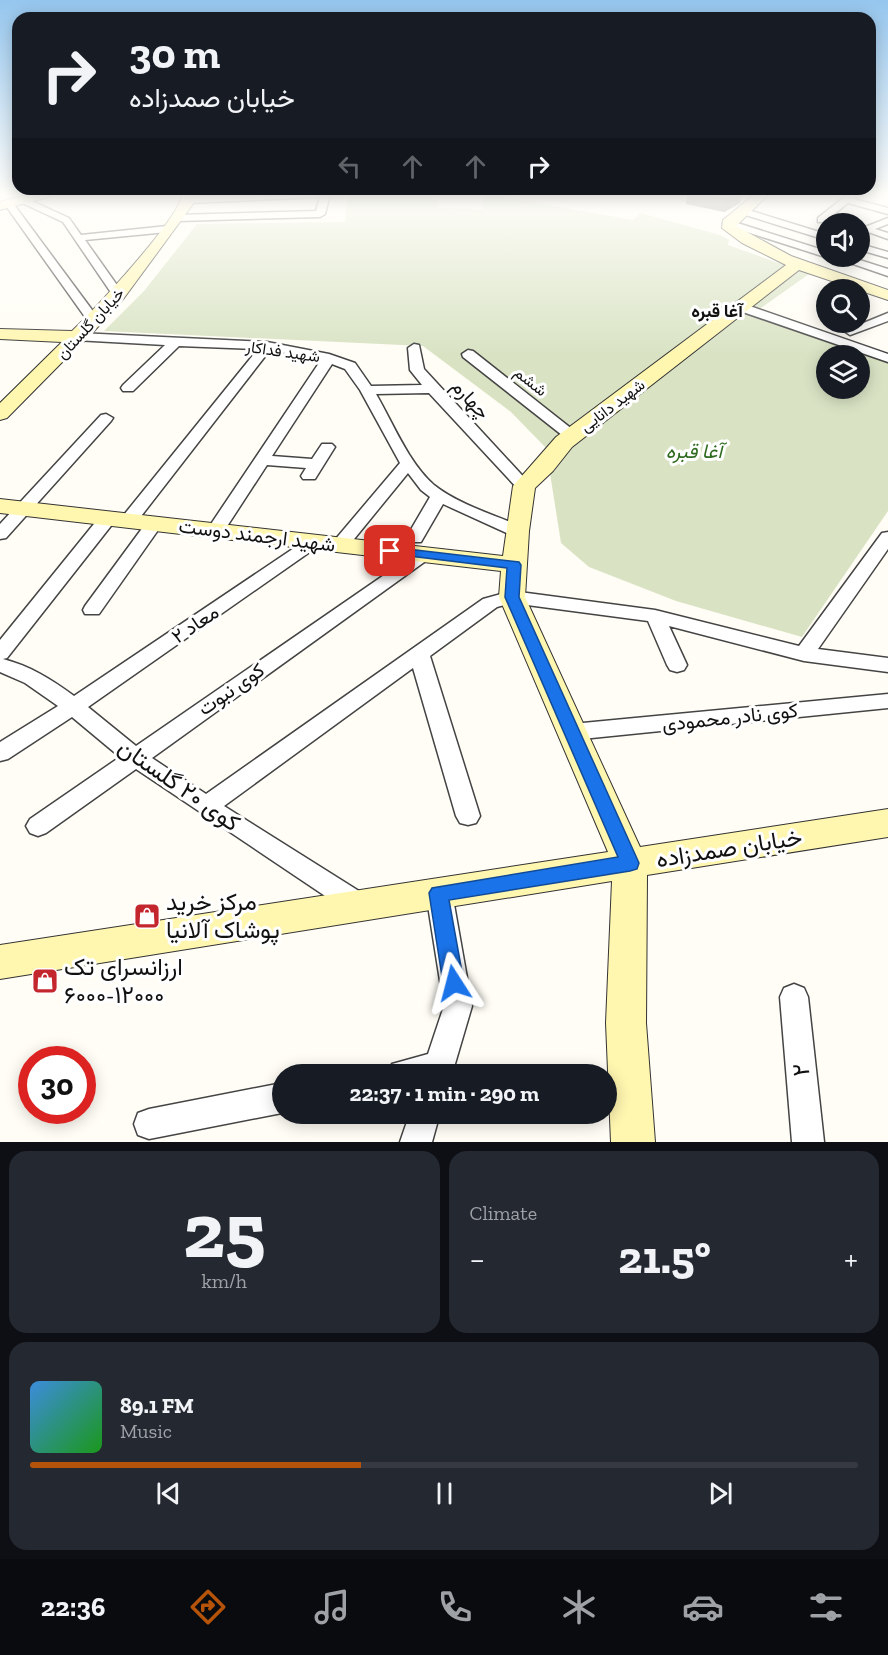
<!DOCTYPE html>
<html lang="en">
<head>
<meta charset="utf-8">
<style>
  :root { --surface:#171b24; --page:#242831; --text:#f1f3f6; --muted:#9ea1a6; --line:#363941; --accent:#b45309 }
  body { margin:0; font-family:"Zilla Slab",Vazirmatn,serif; background:var(--page); color:var(--text); height:100vh; display:flex; flex-direction:column; font-size:22px; white-space:nowrap }
  * { box-sizing:border-box; margin:0 }
  p { font-size:20px; color:var(--muted) }
  .icon { flex:none; width:33px; height:33px; fill:none; stroke:currentColor; stroke-width:2; stroke-linecap:round; stroke-linejoin:round }
  .map { position:relative; height:1142px; overflow:hidden }
  .side { display:flex; flex-direction:column; gap:9px; padding:9px; background:#0d0f14; flex:1 }
  .side>* { flex:none }
  .guide { position:absolute; left:12px; top:12px; width:864px; height:183px; border-radius:18px; box-shadow:0 3px 15px #0003; background:#171b24; color:var(--text); overflow:hidden }
  .tools { position:absolute; left:816px; top:213px; display:grid; gap:12px }
  .tools a { display:grid; place-items:center; width:54px; height:54px; border-radius:50%; background:var(--surface); box-shadow:0 3px 15px #0003; font-size:30px }
  .speed { position:absolute; left:18px; top:1046px; display:flex; gap:12px; font-size:30px; font-weight:700; text-align:center }
  .speed>* { display:grid; place-content:center; width:78px; height:78px; border-radius:50%; background:var(--surface); box-shadow:0 3px 15px #0003; line-height:1 }
  .speed .limit { border:9px solid #d22; background:#fff; color:#111 }
  .pin { position:absolute; display:grid; place-items:center; width:51px; height:51px; color:#fff; margin:-26px; border-radius:12px; box-shadow:0 3px 9px #0006 }
  .me { position:absolute; width:66px; margin:-33px; rotate:351deg; stroke-linejoin:round; filter:drop-shadow(0 0 4px #0008) }
  .turn { display:flex; align-items:center; gap:21px; height:126px; padding:0 18px; font-size:27px }
  .turn .icon { width:78px; height:78px; stroke-width:2.5 }
  .turn b { display:block; font-size:42px; line-height:51px }
  .lanes { display:flex; align-items:center; height:57px; padding:0 18px; background:#0003; justify-content:center; gap:30px; direction:ltr }
  .lanes .off { opacity:.35 }
  .big { font-size:45px; font-weight:700; line-height:1.1 }
  .side .card { flex:1; display:flex; flex-direction:column; justify-content:center; gap:9px; min-width:0; padding:0 21px; border-radius:18px; background:var(--page) }
  .side .dial { align-items:center; gap:0 }
  .dial b { font-size:78px; line-height:1 }
  .song { display:flex; align-items:center; gap:18px }
  .cover { width:72px; height:72px; border-radius:9px; background:linear-gradient(135deg,hsl(210 70% 55%),hsl(120 70% 35%)) }
  .played { height:6px; border-radius:3px; background:linear-gradient(90deg,var(--accent) 40%,var(--line) 40%) }
  .keys { display:flex; justify-content:space-around; direction:ltr }
  .heat { display:flex; justify-content:space-between; align-items:center; font-size:33px; direction:ltr }
  .side .tiles { flex:1; display:grid; gap:9px; grid-template-columns:1fr 1fr }
  .card:last-child { grid-column:span 2 }
  .trip { position:absolute; left:272px; top:1064px; width:345px; height:60px; border-radius:30px; background:var(--surface); box-shadow:0 3px 15px #0003; font-weight:700; line-height:60px; text-align:center }
  .dock { display:flex; height:96px; justify-content:space-around; align-items:center; background:#090b0e; color:var(--muted) }
  .dock .icon { width:42px; height:42px }
  .dock .current { color:var(--accent) }
  .dock b { font-size:27px; color:var(--text) }
  .map>svg:first-child { display:block }
  .cemetery { fill:#d9e3c4; fill-rule:evenodd }
  .lines { fill:none; stroke-linecap:round; stroke-linejoin:round }
  .street-casing { stroke:#444; stroke-width:3 }
  .secondary-casing { stroke:#333; stroke-width:2 }
  .street { fill:#fff; fill-rule:evenodd }
  .secondary { fill:#fff6b0; fill-rule:evenodd }
  .wall { fill:#4d4742 }
  .shaded-wall { fill:#3f3936 }
  .building { fill:#5a524d; stroke:#3f3936; stroke-width:1.5 }
  .route { fill:#1a73e8; stroke:#114b97; stroke-width:1.5 }
  .labels { text-anchor:middle; stroke-width:6; stroke-linejoin:round; paint-order:stroke }
  .far-street-label { font-size:16px; fill:#111; stroke:#fff }
  .far-neighbourhood-label { font-size:18px; font-weight:bold; fill:#111; stroke:#fff }
  .street-label { font-size:20px; fill:#111; stroke:#fff }
  .park-label { font-size:20px; font-style:italic; fill:#2f6b1f; stroke:#fff }
  .near-street-label { font-size:24px; fill:#111; stroke:#fff }
  .near-poi-label { font-size:24px; fill:#111; stroke:#fff; text-anchor:start }
</style>
</head>
<body>
<div class="map">
<svg width="888" height="1142" viewBox="0 0 888 1142">
  <rect width="100%" height="100%" fill="#fffdf5"/>
  <!-- cemetery -->
  <path class="cemetery" d="M348,194h89l1,14 44,1 3,-15 148,26 7,-7 80,22 9,5 -1,5 81,29 -58,41 137,48v148l-86,126 -126,-36 -87,-34 -28,-24 -15,-95 -35,-36 -88,-66 -319,-15 40,-40 53,-67 148,-2zM826,356h34v32h-34z"/>
  <g class="lines">
    <defs>
      <path id="street" d="M259,194h71l-5,20 -5,3 -143,4 -5,-3 5,-3 139,-4 4,-14 -131,6 -5,-3 5,-3z
        M848,194h10l-4,5 34,9v6l-40,-11 -24,19h-6v-4z
        M23,197l46,21 12,17 86,-9 5,3 -5,3 -82,8 39,55 -6,3 -4,-1 -51,-75 -43,-20 -2,-2z
        M6,202h6l86,116v6h-8l-84,-118z
        M739,209h6l81,25v6l-87,-27z
        M888,218v6l-13,5 13,4v6l-28,-10z
        M728,220l98,31v5h3h-7l-97,-31 -2,-2z
        M860,244l28,8v6l-28,-8z
        M830,256h17l41,13v7z
        M741,303l147,51v8l-151,-52v-6z
        M888,313v8l-38,14 -6,-4z
        M79,333l188,9 62,12 26,9 16,23 51,-1 -12,-15 -2,-22 6,-4 5,1 5,24 108,117 -2,3h-12l-89,-96 -53,1c17,29 32,68 58,91 22,18 62,31 89,42l3,4 -3,4h-12l-68,-31 -22,38h-12l-3,-4 24,-41 -9,-7 -13,-17 -62,76h-12l-3,-4 3,-4 66,-78 -40,-73 -15,-21 -13,-5 -60,92 40,3 10,-15h10l3,3 -20,32h-12l-2,-3 5,-8 -39,-3 -45,69h-12l-3,-4 114,-170 -51,-10 -135,174h-12l-2,-4 2,-4 135,-167 -79,-3 -46,45h-10l-2,-3 2,-3 42,-40 -90,-5 -2,-3z
        M468,350l5,1 104,82 2,3 -2,3h-10l-104,-82 -1,-3z
        M106,414l7,4 -2,3 -105,117 -6,1v-15l101,-109z
        M108,513l8,5 -2,4 -107,136 -4,1c27,7 48,20 71,37l235,-158h12l3,4 -236,165 48,39 283,-195h12l3,4 -282,203 54,36 277,-195 29,-8 143,19 144,36 83,-113 6,-1v17l-70,100 70,9v14l-84,-11 -135,-35 18,39 -3,5 -7,2 -7,-2 -3,-5 -19,-44 -136,-18 -15,4 -67,49 50,160 -4,7 -8,2 -8,-2 -4,-7 -43,-148 -189,138 146,92 4,8 -4,8 -9,3 -9,-3 -216,-145 -90,64 -8,3 -8,-3 -4,-7 4,-7 90,-62 -48,-40 -64,42 -8,2v-19l58,-36 -33,-23 -25,-11v-32l102,-126z
        M155,518l8,5 -64,91h-14l-2,-4 2,-4 64,-87z
        M888,694v14l-316,32 -8,-2 -3,-6 3,-6 8,-2z
        M439,882l9,3 4,8 20,113 -20,68h-64l4,-10 36,-10 16,-48 -18,-113 4,-8z
        M794,984l10,4 4,9 16,145h-32l-12,-145 4,-9z
        M282,1083v30l-133,26 -11,-4 -4,-11 4,-11 11,-4z
        M410,1113h30l-8,29h-32z"/>
      <path id="secondary" d="M29,194h21l-1,3 -49,13v-8z
        M182,194h14v6l-72,98 -39,43 -3,1 -75,76 -7,2v-17l62,-61 -62,-3v-10l72,2c20,-19 110,-115 110,-137z
        M755,194h14l-33,32 55,30 97,34v10l-89,-30 -227,177 -19,24 -18,17 -6,43 -4,66 115,250 248,-38v28l-241,38 -1,148 9,119h-44l-5,-119 6,-142 -612,98v-34l608,-93 -109,-255 2,-26 -501,-58v-14l503,57 10,-70 43,-49 230,-172 -44,-22 -20,-15 1,-8z"/>
    </defs>
    <!-- street casing -->
    <use href="#street" class="street-casing"/>
    <!-- secondary casing -->
    <use href="#secondary" class="secondary-casing"/>
    <!-- street -->
    <use href="#street" class="street"/>
    <!-- secondary -->
    <use href="#secondary" class="secondary"/>
  </g>
  <!-- wall -->
  <path class="wall" d="M687,194h54l-1,9 -16,9 -38,-8z"/>
  <!-- shaded-wall -->
  <path class="shaded-wall" d="M736,194h5l-1,9 -16,9 2,-12z"/>
  <!-- building -->
  <path class="building" d="M697,194h39l-10,6z"/>
  <!-- sky -->
  <linearGradient id="sky" x2="0" y2="1"><stop stop-color="#95c6ee"/><stop offset="0.55" stop-color="#fffefa"/><stop offset="1" stop-color="#fffefa" stop-opacity="0"/></linearGradient>
  <rect width="888" height="354" fill="url(#sky)"/>
  <!-- route -->
  <path class="route" d="M390,547l129,15 2,3 -2,32 120,266 -2,6 -7,2 -181,29 15,83 -3,7 -7,3 -8,-3 -3,-7 -14,-90 3,-5 186,-31 -113,-260 2,-29 -122,-15 -2,-2z"/>
  <!-- icons -->
  <defs>
    <symbol id="shop-square" viewBox="-11 -11 22 22"><rect x="-9" y="-9" width="18" height="18" rx="4" fill="#c4262e" stroke="#fff"/><path d="M-5-2.5h2.3a2.7 3.5 0 0 1 5.4 0H5L5.5 6h-11ZM-1.5-2.5h3a1.5 2.3 0 0 0-3 0Z" fill="#fff"/></symbol>
  </defs>
  <g fill-rule="evenodd">
    <use href="#shop-square" x="132" y="901" width="30" height="30"/>
    <use href="#shop-square" x="30" y="966" width="30" height="30"/>
  </g>
  <g class="labels">
    <!-- far-street labels -->
    <g class="far-street-label">
      <text transform="translate(90 323) rotate(-47)" y="6">خیابان گلستان</text>
      <text transform="translate(283 351) rotate(8)" y="6">شهید فداکار</text>
      <text transform="translate(531 381) rotate(38)" y="6">ششم</text>
      <text transform="translate(612 405) rotate(-37)" y="6">شهید دانایی</text>
    </g>
    <!-- far-neighbourhood labels -->
    <g class="far-neighbourhood-label">
      <text x="717" y="317">آغا قبره</text>
    </g>
    <!-- street labels -->
    <g class="street-label">
      <text transform="translate(471 399) rotate(47)" y="7">چهارم</text>
      <text transform="translate(257 535) rotate(7)" y="7">شهید ارجمند دوست</text>
      <text transform="translate(195 624) rotate(-34)" y="7">معاد ۲</text>
      <text transform="translate(231 689) rotate(-35)" y="7">کوی نبوت</text>
      <text transform="translate(730 717) rotate(-6)" y="7">کوی نادر محمودی</text>
    </g>
    <!-- park labels -->
    <g class="park-label">
      <text x="694" y="458">آغا قبره</text>
    </g>
    <!-- near-street labels -->
    <g class="near-street-label">
      <text transform="translate(179 785) rotate(35)" y="8">کوی ۲۰ گلستان</text>
      <text transform="translate(729 848) rotate(-9)" y="8">خیابان صمدزاده</text>
      <text transform="translate(801 1070) rotate(-95)" y="8">۲</text>
    </g>
    <!-- near-poi labels -->
    <g class="near-poi-label">
      <text x="166" y="910">مرکز خرید<tspan x="166" dy="28">پوشاک آلانیا</tspan></text>
      <text x="64" y="975">ارزانسرای تک<tspan x="64" dy="28">۶۰۰۰-۱۲۰۰۰</tspan></text>
    </g>
  </g>
</svg>
<div class="tools">
<a><svg class="icon" aria-label="sound" viewBox="0 0 24 24"><path d="M4 9h4l5-4v14l-5-4H4zM17 9q2 3 0 6"/></svg></a>
<a><svg class="icon" aria-label="search" viewBox="0 0 24 24"><circle cx="10" cy="10" r="6"/><path d="M15 15l6 6"/></svg></a>
<a><svg class="icon" aria-label="layers" viewBox="0 0 24 24"><path d="M12 4l9 5-9 5-9-5zM3 14l9 5 9-5"/></svg></a>
</div>
<div class="speed"><div class="limit">30</div></div>
<div class="pin" style="left:390px;top:551px;background:#d93025"><svg class="icon" aria-label="arrive" viewBox="0 0 24 24"><path d="M6 21V4h12l-3 4 3 4H6"/></svg></div>
<svg class="me" style="left:454px;top:983px" viewBox="-20 -20 40 40"><path d="M0-17L14 15 0 8-14 15z" fill="#1a73e8" stroke="#fff" stroke-width="4"/></svg>
<div class="trip">22:37 · 1 min · 290 m</div>
<div class="guide">
<div class="turn"><svg class="icon" aria-label="right" viewBox="0 0 24 24"><path d="M7 20v-9h11M14 6l5 5-5 5"/></svg><div><b>30 m</b>خیابان صمدزاده</div></div>
<div class="lanes"><svg class="icon off" aria-label="left" viewBox="0 0 24 24"><path d="M17 20v-9H6M10 6l-5 5 5 5"/></svg><svg class="icon off" aria-label="ahead" viewBox="0 0 24 24"><path d="M12 20V5M6 11l6-6 6 6"/></svg><svg class="icon off" aria-label="ahead" viewBox="0 0 24 24"><path d="M12 20V5M6 11l6-6 6 6"/></svg><svg class="icon" aria-label="right" viewBox="0 0 24 24"><path d="M7 20v-9h11M14 6l5 5-5 5"/></svg></div>
</div>
</div>
<section class="side">
<div class="tiles">
<div class="card dial"><b>25</b><p>km/h</p></div>
<div class="card"><p>Climate</p>
<div class="heat"><a>−</a><b class="big">21.5°</b><a>+</a></div>
</div>
<div class="card">
<div class="song"><i class="cover"></i><div><b>89.1 FM</b><p>Music</p></div></div>
<div class="played"></div>
<div class="keys"><svg class="icon" aria-label="previous" viewBox="0 0 24 24"><path d="M18 5L8 12l10 7zM5 5v14"/></svg><svg class="icon" aria-label="pause" viewBox="0 0 24 24"><path d="M8 5v14M16 5v14"/></svg><svg class="icon" aria-label="next" viewBox="0 0 24 24"><path d="M6 5l10 7-10 7zM19 5v14"/></svg></div>
</div>
</div>
</section>
<nav class="dock">
<b>22:36</b>
<svg class="icon current" aria-label="directions" viewBox="0 0 24 24"><path d="M12 3l9 9-9 9-9-9zM9 14v-3h6M13 9l2 2-2 2"/></svg>
<svg class="icon" aria-label="music" viewBox="0 0 24 24"><path d="M9 18V5l10-2v13"/><circle cx="6" cy="18" r="3"/><circle cx="16" cy="16" r="3"/></svg>
<svg class="icon" aria-label="phone" viewBox="0 0 24 24"><path d="M5 4h4l2 5-3 2q2 4 5 5l2-3 5 2v4C11 20 4 13 5 4z"/></svg>
<svg class="icon" aria-label="climate" viewBox="0 0 24 24"><path d="M12 3v18M4 7l16 10M4 17L20 7"/></svg>
<svg class="icon" aria-label="car" viewBox="0 0 24 24"><path d="M5 17H2v-5l4-1 3-4h7l3 4 3 1v5h-3M9 17h6M6 11h13"/><circle cx="7" cy="17" r="2"/><circle cx="17" cy="17" r="2"/></svg>
<svg class="icon" aria-label="filters" viewBox="0 0 24 24"><path d="M4 7h16M4 17h16"/><circle cx="9" cy="7" r="2"/><circle cx="15" cy="17" r="2"/></svg>
</nav>
</body>
</html>
